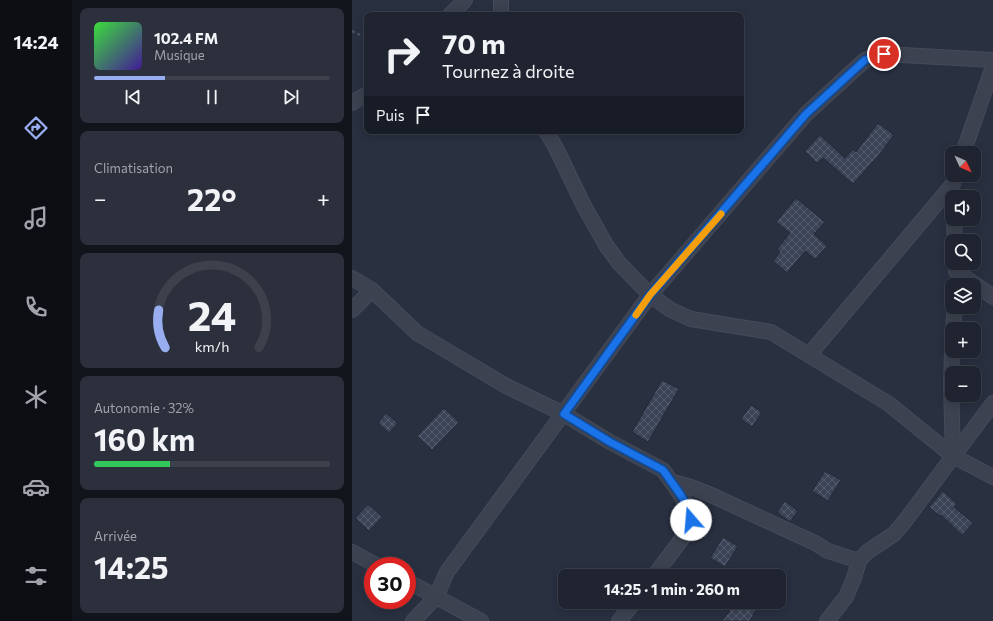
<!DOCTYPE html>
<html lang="fr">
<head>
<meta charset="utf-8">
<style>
  :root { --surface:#1f2430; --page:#2c303c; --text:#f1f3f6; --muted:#a1a4ab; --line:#3c414c; --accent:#98aef1 }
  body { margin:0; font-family:Commissioner,sans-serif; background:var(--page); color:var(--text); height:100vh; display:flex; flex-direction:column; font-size:15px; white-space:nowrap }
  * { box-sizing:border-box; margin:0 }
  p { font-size:13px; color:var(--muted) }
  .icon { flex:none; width:22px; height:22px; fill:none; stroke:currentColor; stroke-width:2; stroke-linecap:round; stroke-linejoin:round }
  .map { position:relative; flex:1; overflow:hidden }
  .panel { display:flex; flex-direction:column; gap:8px; padding:8px; background:#11141a; width:280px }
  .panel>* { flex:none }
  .guide { position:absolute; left:12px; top:12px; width:380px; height:122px; border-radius:8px; box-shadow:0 2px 10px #0003,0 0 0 1px var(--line); background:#1f2430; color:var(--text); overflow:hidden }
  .needle { width:26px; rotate:134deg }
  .fabs { position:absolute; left:593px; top:146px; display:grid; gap:8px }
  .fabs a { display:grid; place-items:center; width:36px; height:36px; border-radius:8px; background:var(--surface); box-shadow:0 2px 10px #0003,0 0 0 1px var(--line); font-size:20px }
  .speed { position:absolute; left:12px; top:557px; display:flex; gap:8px; font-size:20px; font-weight:700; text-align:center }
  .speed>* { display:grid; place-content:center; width:52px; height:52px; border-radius:50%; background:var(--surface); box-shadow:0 2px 10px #0003,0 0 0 1px var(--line); line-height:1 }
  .speed .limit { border:6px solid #d22; background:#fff; color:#111 }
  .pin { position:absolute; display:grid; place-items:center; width:34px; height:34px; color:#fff; margin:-17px; border:2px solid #fff; border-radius:50%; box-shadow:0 1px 4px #0007 }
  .me { position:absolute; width:44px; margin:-22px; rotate:342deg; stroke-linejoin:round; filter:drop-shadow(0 0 3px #0008) }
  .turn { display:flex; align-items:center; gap:14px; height:84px; padding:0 12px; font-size:18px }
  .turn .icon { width:52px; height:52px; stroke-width:2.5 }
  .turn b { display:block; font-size:28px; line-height:34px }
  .then { display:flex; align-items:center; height:38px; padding:0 12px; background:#0003; gap:8px; font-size:15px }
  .big { font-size:30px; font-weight:700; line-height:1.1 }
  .panel .card { flex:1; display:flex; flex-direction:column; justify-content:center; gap:6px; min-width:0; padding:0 14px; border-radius:8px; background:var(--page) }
  .panel .dial { align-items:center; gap:0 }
  .dial svg { height:104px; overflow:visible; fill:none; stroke:var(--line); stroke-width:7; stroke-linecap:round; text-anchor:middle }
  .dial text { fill:var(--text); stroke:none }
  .song { display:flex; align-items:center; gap:12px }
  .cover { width:48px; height:48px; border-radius:6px; background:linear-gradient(135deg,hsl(120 70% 55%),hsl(260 70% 35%)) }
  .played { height:4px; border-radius:2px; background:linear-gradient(90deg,var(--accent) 30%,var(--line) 30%) }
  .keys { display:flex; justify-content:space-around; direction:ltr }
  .heat { display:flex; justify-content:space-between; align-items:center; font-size:22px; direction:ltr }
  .charge { height:6px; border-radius:3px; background:linear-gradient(90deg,#34c759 32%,var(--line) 0) }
  .trip { position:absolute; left:206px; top:569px; width:228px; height:40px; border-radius:8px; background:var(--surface); box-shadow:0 2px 10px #0003,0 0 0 1px var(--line); font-weight:700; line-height:40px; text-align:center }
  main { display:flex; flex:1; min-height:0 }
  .dock { display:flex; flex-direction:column; width:72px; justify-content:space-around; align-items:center; background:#0c0e13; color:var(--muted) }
  .dock .icon { width:28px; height:28px }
  .dock .active { color:var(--accent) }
  .dock b { font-size:18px; color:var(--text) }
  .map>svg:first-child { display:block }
  .building { fill:url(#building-cross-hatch); stroke:#232938 }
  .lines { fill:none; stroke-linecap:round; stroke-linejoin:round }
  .minor-casing { stroke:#464b5a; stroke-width:16 }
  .path { stroke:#445559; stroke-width:2.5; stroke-dasharray:3 3; stroke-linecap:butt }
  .minor { stroke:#3d4250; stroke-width:14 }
  .route-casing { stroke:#114b97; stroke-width:10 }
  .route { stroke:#1a73e8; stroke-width:7 }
  .slow { stroke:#f59e0b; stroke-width:7 }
</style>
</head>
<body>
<main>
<nav class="dock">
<b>14:24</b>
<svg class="icon active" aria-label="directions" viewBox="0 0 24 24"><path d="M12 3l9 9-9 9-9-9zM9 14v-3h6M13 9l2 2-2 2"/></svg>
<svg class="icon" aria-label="music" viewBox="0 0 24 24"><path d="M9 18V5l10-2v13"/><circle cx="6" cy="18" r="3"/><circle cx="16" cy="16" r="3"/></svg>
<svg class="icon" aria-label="phone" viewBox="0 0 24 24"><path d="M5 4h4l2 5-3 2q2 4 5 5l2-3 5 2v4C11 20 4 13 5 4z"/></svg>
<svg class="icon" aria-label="climate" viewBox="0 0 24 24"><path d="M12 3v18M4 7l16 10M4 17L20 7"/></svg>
<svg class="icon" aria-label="car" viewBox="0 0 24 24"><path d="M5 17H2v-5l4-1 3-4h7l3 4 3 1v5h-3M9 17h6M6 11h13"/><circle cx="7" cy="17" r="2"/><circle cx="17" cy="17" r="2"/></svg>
<svg class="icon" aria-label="filters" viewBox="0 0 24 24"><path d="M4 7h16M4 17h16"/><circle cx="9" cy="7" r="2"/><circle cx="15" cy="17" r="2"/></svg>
</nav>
<section class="panel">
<div class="card">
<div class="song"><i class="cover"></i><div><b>102.4 FM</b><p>Musique</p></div></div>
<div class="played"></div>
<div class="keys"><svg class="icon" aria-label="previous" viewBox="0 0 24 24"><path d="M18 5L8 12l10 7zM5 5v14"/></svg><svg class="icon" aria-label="pause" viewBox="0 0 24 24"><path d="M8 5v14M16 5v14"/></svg><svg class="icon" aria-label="next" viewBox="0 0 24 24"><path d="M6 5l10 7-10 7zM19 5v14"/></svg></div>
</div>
<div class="card"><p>Climatisation</p>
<div class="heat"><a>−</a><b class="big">22°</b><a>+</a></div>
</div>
<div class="card dial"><svg viewBox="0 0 100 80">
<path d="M14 69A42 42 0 1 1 86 69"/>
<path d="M14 69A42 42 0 0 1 9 40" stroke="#98aef1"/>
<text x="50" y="56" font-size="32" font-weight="700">24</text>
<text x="50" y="72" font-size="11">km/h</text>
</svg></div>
<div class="card"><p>Autonomie · 32%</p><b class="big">160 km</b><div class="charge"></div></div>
<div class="card"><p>Arrivée</p><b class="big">14:25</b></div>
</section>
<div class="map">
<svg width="641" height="621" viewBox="0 0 641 621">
  <defs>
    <pattern id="building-cross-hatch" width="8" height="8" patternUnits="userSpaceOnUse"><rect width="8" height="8" fill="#3b4356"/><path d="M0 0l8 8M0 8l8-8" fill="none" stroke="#555c6d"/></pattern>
  </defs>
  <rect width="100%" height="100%" fill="#293040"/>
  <!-- building -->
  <path class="building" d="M526,123l16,12 -15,20 -26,29 -30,-26 -6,5 -12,-12 15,-16 25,23 8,-9 3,3z
    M444,198l29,24 -11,12 13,12 -12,13 -10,-8 -18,22 -14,-12 7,-9 -3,-3 13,-16 -14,-11z
    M310,380l17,9 -31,53 -16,-10z
    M399,405l11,7 -10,15 -11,-8z
    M92,408l15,14 -27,28 -15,-14z
    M34,413l12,10 -9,10 -11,-10z
    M473,471l16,9 -13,21 -16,-10z
    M591,491l14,13 -3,3 19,16 -11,12 -21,-20 -1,1 -11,-9z
    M433,501l13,10 -8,11 -13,-10z
    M16,504l14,13 -13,14 -14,-13z
    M371,537l15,9 -13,21 -15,-9z
    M384,602h24l-10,19h-28z"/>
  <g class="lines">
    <defs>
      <path id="minor" d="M98,15l15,-15
        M149,15v-15
        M0,103l15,-9
        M194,131l10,17 28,58 22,39 13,18 31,32 21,15 20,9 80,13 118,72 64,52 40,21
        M611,153l30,-86
        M602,219l1,22
        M604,271l37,26
        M0,278l20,12 45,43 89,53 58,28 46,28 53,28 17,24 8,13 3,13 -7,16 -30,40
        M0,310l20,-20
        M601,329l2,-22
        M600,351l-1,34 2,71
        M457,355l144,-171
        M321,482l18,5 18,7 106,49 13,8 31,10
        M0,552l26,14
        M55,581l74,40
        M61,621l23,-24 11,-25 203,-277 156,-181 59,-54 19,-6 109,6
        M267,621l15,-19
        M475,621l19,-24 8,-19 5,-17 8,-9 27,-18 11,-13 88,-118"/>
    </defs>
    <!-- minor casing -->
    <use href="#minor" class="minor-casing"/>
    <!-- path -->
    <path class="path" d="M0,31l15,7"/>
    <!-- minor -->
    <use href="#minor" class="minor"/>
  </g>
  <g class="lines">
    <defs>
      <path id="route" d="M339,520l-3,-13 -8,-13 -17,-24 -53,-28 -46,-28 86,-119 156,-181 59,-54 19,-6"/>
    </defs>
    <!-- route casing -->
    <use href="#route" class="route-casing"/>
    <!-- route -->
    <use href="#route" class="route"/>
    <!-- slow -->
    <path class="slow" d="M284,315l14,-20 71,-81"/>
  </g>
</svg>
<div class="fabs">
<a><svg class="needle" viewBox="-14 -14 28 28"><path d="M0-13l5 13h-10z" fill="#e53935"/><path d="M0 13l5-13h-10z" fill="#a1a4ab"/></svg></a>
<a><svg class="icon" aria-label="sound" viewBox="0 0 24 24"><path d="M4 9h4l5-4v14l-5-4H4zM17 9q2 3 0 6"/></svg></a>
<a><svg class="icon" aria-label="search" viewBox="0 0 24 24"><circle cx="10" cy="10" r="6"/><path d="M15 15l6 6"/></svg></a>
<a><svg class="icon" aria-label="layers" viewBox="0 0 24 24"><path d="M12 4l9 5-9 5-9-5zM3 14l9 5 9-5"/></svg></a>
<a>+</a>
<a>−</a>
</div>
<div class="speed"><div class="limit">30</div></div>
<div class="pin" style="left:532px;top:54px;background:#d93025"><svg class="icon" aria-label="arrive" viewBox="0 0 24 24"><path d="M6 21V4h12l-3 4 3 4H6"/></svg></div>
<svg class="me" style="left:339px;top:520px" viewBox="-20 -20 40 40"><circle r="19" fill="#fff"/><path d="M0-13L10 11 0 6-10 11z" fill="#1a73e8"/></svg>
<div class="trip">14:25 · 1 min · 260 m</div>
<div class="guide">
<div class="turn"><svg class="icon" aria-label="right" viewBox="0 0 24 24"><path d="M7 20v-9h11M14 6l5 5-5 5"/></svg><div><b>70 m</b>Tournez à droite</div></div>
<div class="then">Puis<svg class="icon" aria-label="arrive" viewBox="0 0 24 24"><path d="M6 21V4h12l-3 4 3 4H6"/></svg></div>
</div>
</div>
</main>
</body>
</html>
